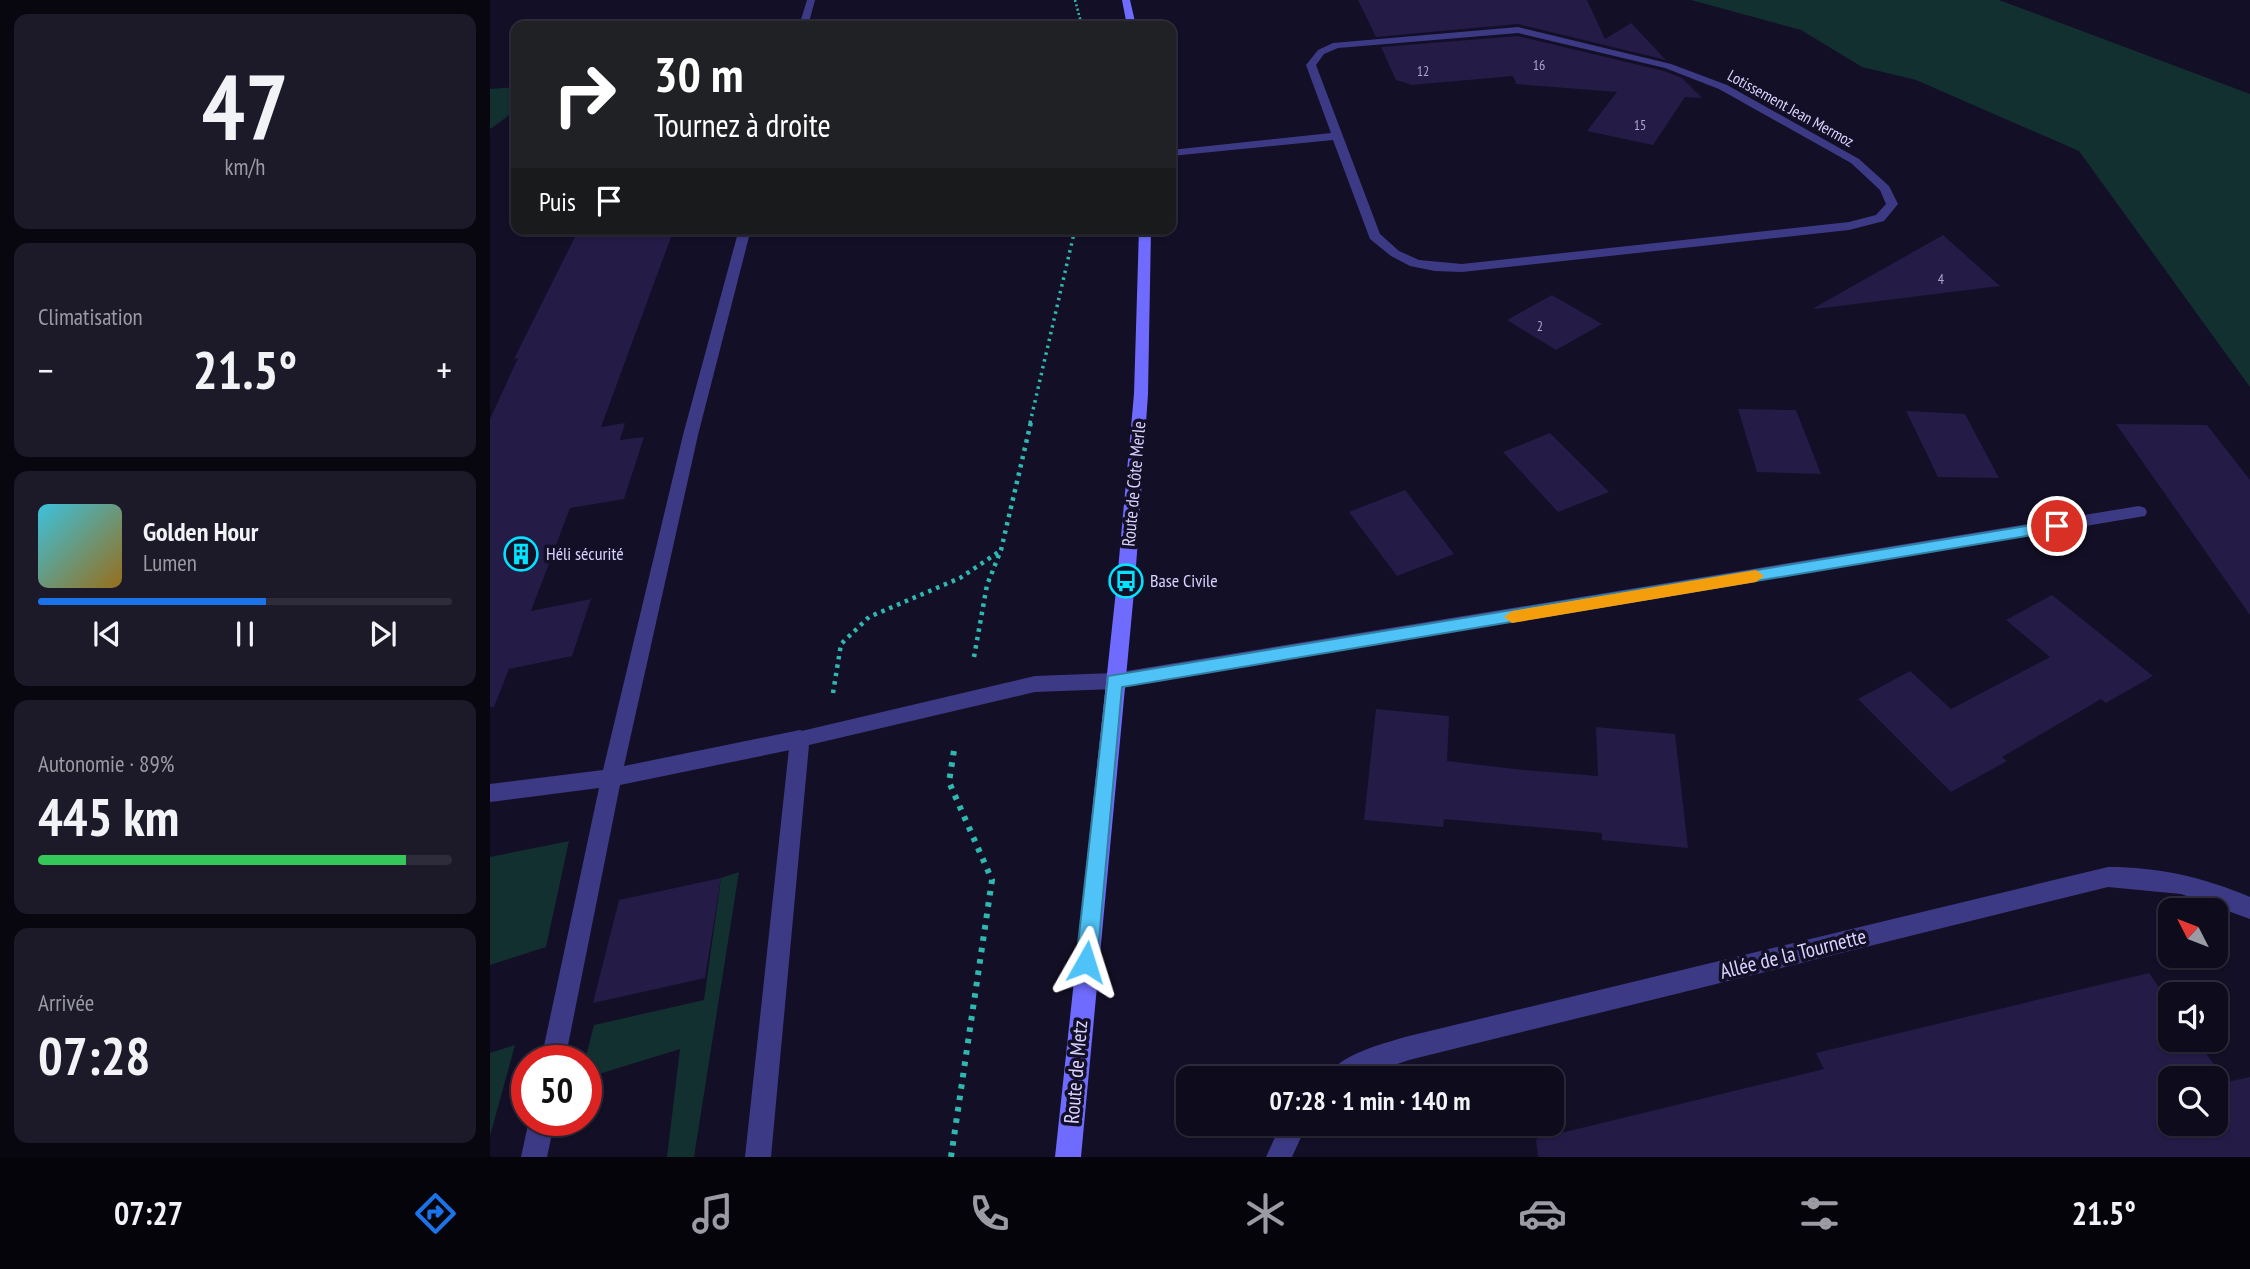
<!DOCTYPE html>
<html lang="fr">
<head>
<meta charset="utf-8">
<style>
  :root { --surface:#0e0b1c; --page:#1c1929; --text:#f1f3f6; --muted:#9b9ba3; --line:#2e2b3b; --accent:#1a73e8 }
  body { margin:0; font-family:"PT Sans Narrow",sans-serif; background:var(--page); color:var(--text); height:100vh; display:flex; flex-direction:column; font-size:26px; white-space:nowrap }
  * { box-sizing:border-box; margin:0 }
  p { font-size:23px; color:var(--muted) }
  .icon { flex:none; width:38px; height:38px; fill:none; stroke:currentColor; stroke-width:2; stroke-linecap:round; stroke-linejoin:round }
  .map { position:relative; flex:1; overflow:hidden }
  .sheet { display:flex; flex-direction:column; gap:14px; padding:14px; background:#08060f; width:490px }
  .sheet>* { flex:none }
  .banner { position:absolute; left:21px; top:21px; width:665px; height:214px; border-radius:14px; box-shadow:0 2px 5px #0004,0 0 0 2px var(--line); background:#202124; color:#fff; overflow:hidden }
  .needle { width:46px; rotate:312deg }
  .buttons { position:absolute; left:1668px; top:898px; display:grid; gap:14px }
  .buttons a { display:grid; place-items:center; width:70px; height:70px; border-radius:14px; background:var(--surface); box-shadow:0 2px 5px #0004,0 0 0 2px var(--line); font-size:35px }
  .speed { position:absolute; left:21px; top:1045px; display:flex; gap:14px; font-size:35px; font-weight:700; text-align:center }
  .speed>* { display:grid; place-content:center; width:91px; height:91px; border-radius:50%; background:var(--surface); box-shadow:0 2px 5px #0004,0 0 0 2px var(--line); line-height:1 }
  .speed .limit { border:10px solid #d22; background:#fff; color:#111 }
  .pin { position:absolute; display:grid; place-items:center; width:60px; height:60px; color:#fff; margin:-30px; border:4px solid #fff; border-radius:50%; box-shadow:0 2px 7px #0007 }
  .me { position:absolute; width:77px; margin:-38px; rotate:6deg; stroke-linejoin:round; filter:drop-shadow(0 0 5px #0008) }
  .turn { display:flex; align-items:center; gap:24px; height:147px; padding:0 28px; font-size:32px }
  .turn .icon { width:91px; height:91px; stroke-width:2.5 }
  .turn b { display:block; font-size:49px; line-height:60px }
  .then { display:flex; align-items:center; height:66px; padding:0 28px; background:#0003; gap:14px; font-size:26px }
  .big { font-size:52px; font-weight:800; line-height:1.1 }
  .sheet .widget { flex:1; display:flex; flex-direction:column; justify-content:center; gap:10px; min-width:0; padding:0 24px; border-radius:14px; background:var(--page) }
  .sheet .dial { align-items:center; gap:0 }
  .dial b { font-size:91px; line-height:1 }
  .song { display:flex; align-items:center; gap:21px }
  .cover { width:84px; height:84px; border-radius:10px; background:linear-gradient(135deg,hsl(190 70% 55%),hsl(40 70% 35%)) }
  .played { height:7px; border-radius:4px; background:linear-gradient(90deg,var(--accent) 55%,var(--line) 55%) }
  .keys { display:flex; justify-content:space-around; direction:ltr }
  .heat { display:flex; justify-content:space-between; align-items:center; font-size:38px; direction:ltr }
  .charge { height:10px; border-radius:5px; background:linear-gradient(90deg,#34c759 89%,var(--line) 0) }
  .trip { position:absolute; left:686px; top:1066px; width:388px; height:70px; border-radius:14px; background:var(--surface); box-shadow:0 2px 5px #0004,0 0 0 2px var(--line); font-weight:800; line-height:70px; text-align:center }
  .tab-bar { display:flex; height:112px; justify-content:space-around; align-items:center; background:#06040b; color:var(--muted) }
  .tab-bar .icon { width:49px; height:49px }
  .tab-bar .current { color:var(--accent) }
  .tab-bar b { font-size:32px; color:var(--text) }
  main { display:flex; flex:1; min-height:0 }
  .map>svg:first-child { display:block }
  .green { fill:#12302f }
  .building { fill:#241b47; fill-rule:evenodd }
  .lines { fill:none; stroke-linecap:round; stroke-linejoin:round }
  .path-far3 { stroke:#2fb8b0; stroke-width:2.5; stroke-dasharray:2 2.5; stroke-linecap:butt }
  .path-far2 { stroke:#2fb8b0; stroke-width:3.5; stroke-dasharray:2.5 4.5; stroke-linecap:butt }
  .path-far1 { stroke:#2fb8b0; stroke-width:4.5; stroke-dasharray:3.5 5; stroke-linecap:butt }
  .path { stroke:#2fb8b0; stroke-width:6; stroke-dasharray:4.5 7; stroke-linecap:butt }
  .service { fill:#3d3a85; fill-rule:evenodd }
  .minor { fill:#3d3a85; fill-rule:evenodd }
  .secondary { fill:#6f6bff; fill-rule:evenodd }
  .route { fill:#4fc3f7; stroke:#337fa1; stroke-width:2 }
  .slow { fill:#f59e0b }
  .labels { text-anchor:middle; stroke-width:7; stroke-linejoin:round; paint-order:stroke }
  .number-label { font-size:14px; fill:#aca6d1 }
  .far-street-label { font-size:16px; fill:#d9d4ff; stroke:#130f26 }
  .street-label { font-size:18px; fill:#d9d4ff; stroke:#130f26 }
  .poi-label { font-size:18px; fill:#d9d4ff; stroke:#130f26; text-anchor:start }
  .near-street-label { font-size:21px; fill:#d9d4ff; stroke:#130f26 }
</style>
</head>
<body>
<main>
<section class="sheet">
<div class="widget dial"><b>47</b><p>km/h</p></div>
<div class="widget"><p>Climatisation</p>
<div class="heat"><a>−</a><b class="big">21.5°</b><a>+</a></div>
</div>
<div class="widget">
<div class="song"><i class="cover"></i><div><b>Golden Hour</b><p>Lumen</p></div></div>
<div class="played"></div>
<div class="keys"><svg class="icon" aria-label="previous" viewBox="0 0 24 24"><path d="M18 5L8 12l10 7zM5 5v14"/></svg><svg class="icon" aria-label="pause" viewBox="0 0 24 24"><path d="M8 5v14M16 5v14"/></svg><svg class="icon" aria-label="next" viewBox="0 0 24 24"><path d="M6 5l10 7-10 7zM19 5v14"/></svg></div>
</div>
<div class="widget"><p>Autonomie · 89%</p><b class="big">445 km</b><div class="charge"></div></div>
<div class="widget"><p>Arrivée</p><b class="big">07:28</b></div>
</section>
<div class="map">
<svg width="1760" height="1157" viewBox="0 0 1760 1157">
  <rect width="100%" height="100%" fill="#130f26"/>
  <!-- green -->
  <path class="green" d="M1201,0h308l251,94v293l-171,-236 -163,-71 -54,-13 -61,-37z
    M26,87c0,26 -6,28 -26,42v-40z
    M79,841l-23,106 -56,18v-108z
    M249,872l-45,285h-27l13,-108 -94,29 -1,-18 9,-35 110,-25 17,-122z
    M25,1045l-25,91v-83z"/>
  <!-- building -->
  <path class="building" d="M868,0h229l18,39 26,-16 35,37 -148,-36 -142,13z
    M1028,36l146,35 18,7 20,20 -17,-1 -32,48 -66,-14 30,-39 -101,-8 -3,-8 -101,9 -16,-5 -15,-33z
    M89,229h95l-73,198 24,-4 -5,17 24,-3 -20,62 -54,9 -39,103 60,-12 -19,57 -63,13 -15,38h-4v-288l28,-61 -4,1z
    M1453,235l57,51 -185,23 -1,-1z
    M1062,295l50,29 -46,26 -49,-30z
    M1248,409l58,1 25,64 -64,-2z
    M1416,411l59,3 34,64 -61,-1z
    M1626,424l91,1 43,55v135z
    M1060,433l59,59 -51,20 -55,-60z
    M915,490l49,64 -57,22 -48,-64z
    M1562,595l101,81 -47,27 -5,-4 -99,58 5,4 -56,31 -93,-93 52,-28 41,38 99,-52 -44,-37z
    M886,709l73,7 -2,45 76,9 75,6 -2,-49 79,7 13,114 -86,-8v-7l-158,-14 -1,8 -79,-7z
    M231,878l-16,100 -112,25 26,-103z
    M1659,973l21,30v37h26l31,42 23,-5v80h-712l-2,-18 288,-70 -8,-16zM1680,1078h46v46h-46z"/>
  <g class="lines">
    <!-- path-far3 -->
    <path class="path-far3" d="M585,0l7,26"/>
    <!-- path-far2 -->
    <path class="path-far2" d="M540,423l45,-194"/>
    <!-- path-far1 -->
    <path class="path-far1" d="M484,657l13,-72 14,-35 30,-128
      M343,693l8,-49 28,-27 91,-39 40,-27"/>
    <!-- path -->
    <path class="path" d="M461,1157l41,-277 -43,-98 6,-38"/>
    <!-- service -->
    <path class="service" d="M317,0h8l-7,26h-9z
      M249,229h12l-53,206 -74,331 176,-36 7,3 3,6 -3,6 -7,3 -180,37 -55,275h-24l58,-272 -109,14v-18l113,-14 80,-335z
      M1649,506l6,2 2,4 -2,4 -1031,173 -7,-2 -3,-6 3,-6 7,-2z
      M39,1120h26l-8,37h-26z"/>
    <!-- minor -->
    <path class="minor" d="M1028,27l153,37 56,21 132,74 30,27 9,18 -14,17 -35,9 -387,42 -27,-1 -25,-5 -19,-10 -21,-17 -37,-99 -162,16v-6l160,-17 -25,-68 12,-15 15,-7zM1028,33l147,35 54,21 132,74 29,27 6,14 -10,11 -27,7 -387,42 -43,-4 -20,-9 -19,-17 -64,-169 8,-11 14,-6z
      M624,673l7,2 3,6 -3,6 -7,2 -79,3 -226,53 -38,412h-26l45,-418 3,-6 242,-57z
      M1618,867c51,0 95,10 142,30v22l-69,-25 -73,-7 -699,173 -35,12 -11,6h-36c11,-24 58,-35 82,-42z
      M791,1124h26l-15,33h-26z"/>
    <!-- secondary -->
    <path class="secondary" d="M632,0h8l6,26h-9z
      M649,229h12l-3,165 -13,187 -54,576h-26l62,-576 17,-187z"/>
  </g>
  <!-- route -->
  <path class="route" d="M1567,521l8,5 -3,4 -940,157 -25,275 -3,8 -8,3 -7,-3 -3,-8 32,-286z"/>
  <!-- slow -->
  <path class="slow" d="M1266,570l8,6 -8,6 -244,41 -8,-6 8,-6z"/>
  <!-- icons -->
  <defs>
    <symbol id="building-ring" viewBox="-11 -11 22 22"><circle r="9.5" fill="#130f26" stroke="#00e5ff" stroke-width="1.5"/><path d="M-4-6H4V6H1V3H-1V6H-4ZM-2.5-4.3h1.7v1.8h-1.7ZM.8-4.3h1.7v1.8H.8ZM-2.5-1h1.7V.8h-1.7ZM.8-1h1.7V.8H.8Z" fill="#00e5ff"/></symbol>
    <symbol id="bus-ring" viewBox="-11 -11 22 22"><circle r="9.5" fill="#130f26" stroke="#00e5ff" stroke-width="1.5"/><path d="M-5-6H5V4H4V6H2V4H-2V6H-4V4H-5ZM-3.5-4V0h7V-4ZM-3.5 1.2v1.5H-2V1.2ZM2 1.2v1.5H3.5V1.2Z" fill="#00e5ff"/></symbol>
  </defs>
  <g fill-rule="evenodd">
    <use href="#building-ring" x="12" y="535" width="38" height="38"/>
    <use href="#bus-ring" x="617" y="562" width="38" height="38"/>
  </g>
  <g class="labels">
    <!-- number labels -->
    <g class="number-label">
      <text x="1049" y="70">16</text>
      <text x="933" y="76">12</text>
      <text x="1150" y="130">15</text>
      <text x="1451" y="284">4</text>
      <text x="1050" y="331">2</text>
    </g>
    <!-- far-street labels -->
    <g class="far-street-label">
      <text transform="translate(1301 108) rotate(29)" y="6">Lotissement Jean Mermoz</text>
    </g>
    <!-- street labels -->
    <g class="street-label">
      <text transform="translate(644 484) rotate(-85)" y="6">Route de Côte Merle</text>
    </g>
    <!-- poi labels -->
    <g class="poi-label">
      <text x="56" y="560">Héli sécurité</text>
      <text x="660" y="587">Base Civile</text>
    </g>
    <!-- near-street labels -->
    <g class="near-street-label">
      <text transform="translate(1303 954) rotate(-14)" y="7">Allée de la Tournette</text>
      <text transform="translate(586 1072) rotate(-85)" y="7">Route de Metz</text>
    </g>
  </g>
</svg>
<div class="buttons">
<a><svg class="needle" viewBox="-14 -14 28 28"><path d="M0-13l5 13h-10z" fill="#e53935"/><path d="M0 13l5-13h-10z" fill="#9b9ba3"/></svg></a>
<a><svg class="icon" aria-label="sound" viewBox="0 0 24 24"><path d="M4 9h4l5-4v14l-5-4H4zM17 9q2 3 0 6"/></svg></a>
<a><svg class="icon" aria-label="search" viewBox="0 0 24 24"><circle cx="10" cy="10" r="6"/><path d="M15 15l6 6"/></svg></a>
</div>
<div class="speed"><div class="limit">50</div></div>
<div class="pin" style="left:1567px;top:526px;background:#d93025"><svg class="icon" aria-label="arrive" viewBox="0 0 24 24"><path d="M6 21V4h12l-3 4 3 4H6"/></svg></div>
<svg class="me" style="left:596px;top:962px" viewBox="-20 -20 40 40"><path d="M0-17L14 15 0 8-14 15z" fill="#4fc3f7" stroke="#fff" stroke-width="4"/></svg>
<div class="trip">07:28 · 1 min · 140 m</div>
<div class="banner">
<div class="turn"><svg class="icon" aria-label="right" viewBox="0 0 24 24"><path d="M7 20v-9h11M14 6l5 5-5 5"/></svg><div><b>30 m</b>Tournez à droite</div></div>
<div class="then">Puis<svg class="icon" aria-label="arrive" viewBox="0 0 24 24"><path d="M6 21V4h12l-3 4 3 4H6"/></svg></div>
</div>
</div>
</main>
<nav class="tab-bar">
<b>07:27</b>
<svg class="icon current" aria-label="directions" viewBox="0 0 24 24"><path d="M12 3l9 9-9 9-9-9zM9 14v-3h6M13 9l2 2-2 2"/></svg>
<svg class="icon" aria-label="music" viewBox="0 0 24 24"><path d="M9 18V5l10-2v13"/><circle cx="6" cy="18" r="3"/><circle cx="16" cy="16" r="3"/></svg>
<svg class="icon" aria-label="phone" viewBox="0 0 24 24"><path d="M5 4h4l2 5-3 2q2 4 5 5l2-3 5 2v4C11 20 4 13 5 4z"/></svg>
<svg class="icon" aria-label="climate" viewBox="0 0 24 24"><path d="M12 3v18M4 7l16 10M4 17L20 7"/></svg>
<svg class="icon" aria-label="car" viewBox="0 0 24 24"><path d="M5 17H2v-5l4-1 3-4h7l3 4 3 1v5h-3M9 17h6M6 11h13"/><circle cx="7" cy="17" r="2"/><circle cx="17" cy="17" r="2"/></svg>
<svg class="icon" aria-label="filters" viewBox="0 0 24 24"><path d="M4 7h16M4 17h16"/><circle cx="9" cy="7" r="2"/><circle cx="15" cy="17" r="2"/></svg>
<b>21.5°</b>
</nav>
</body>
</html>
